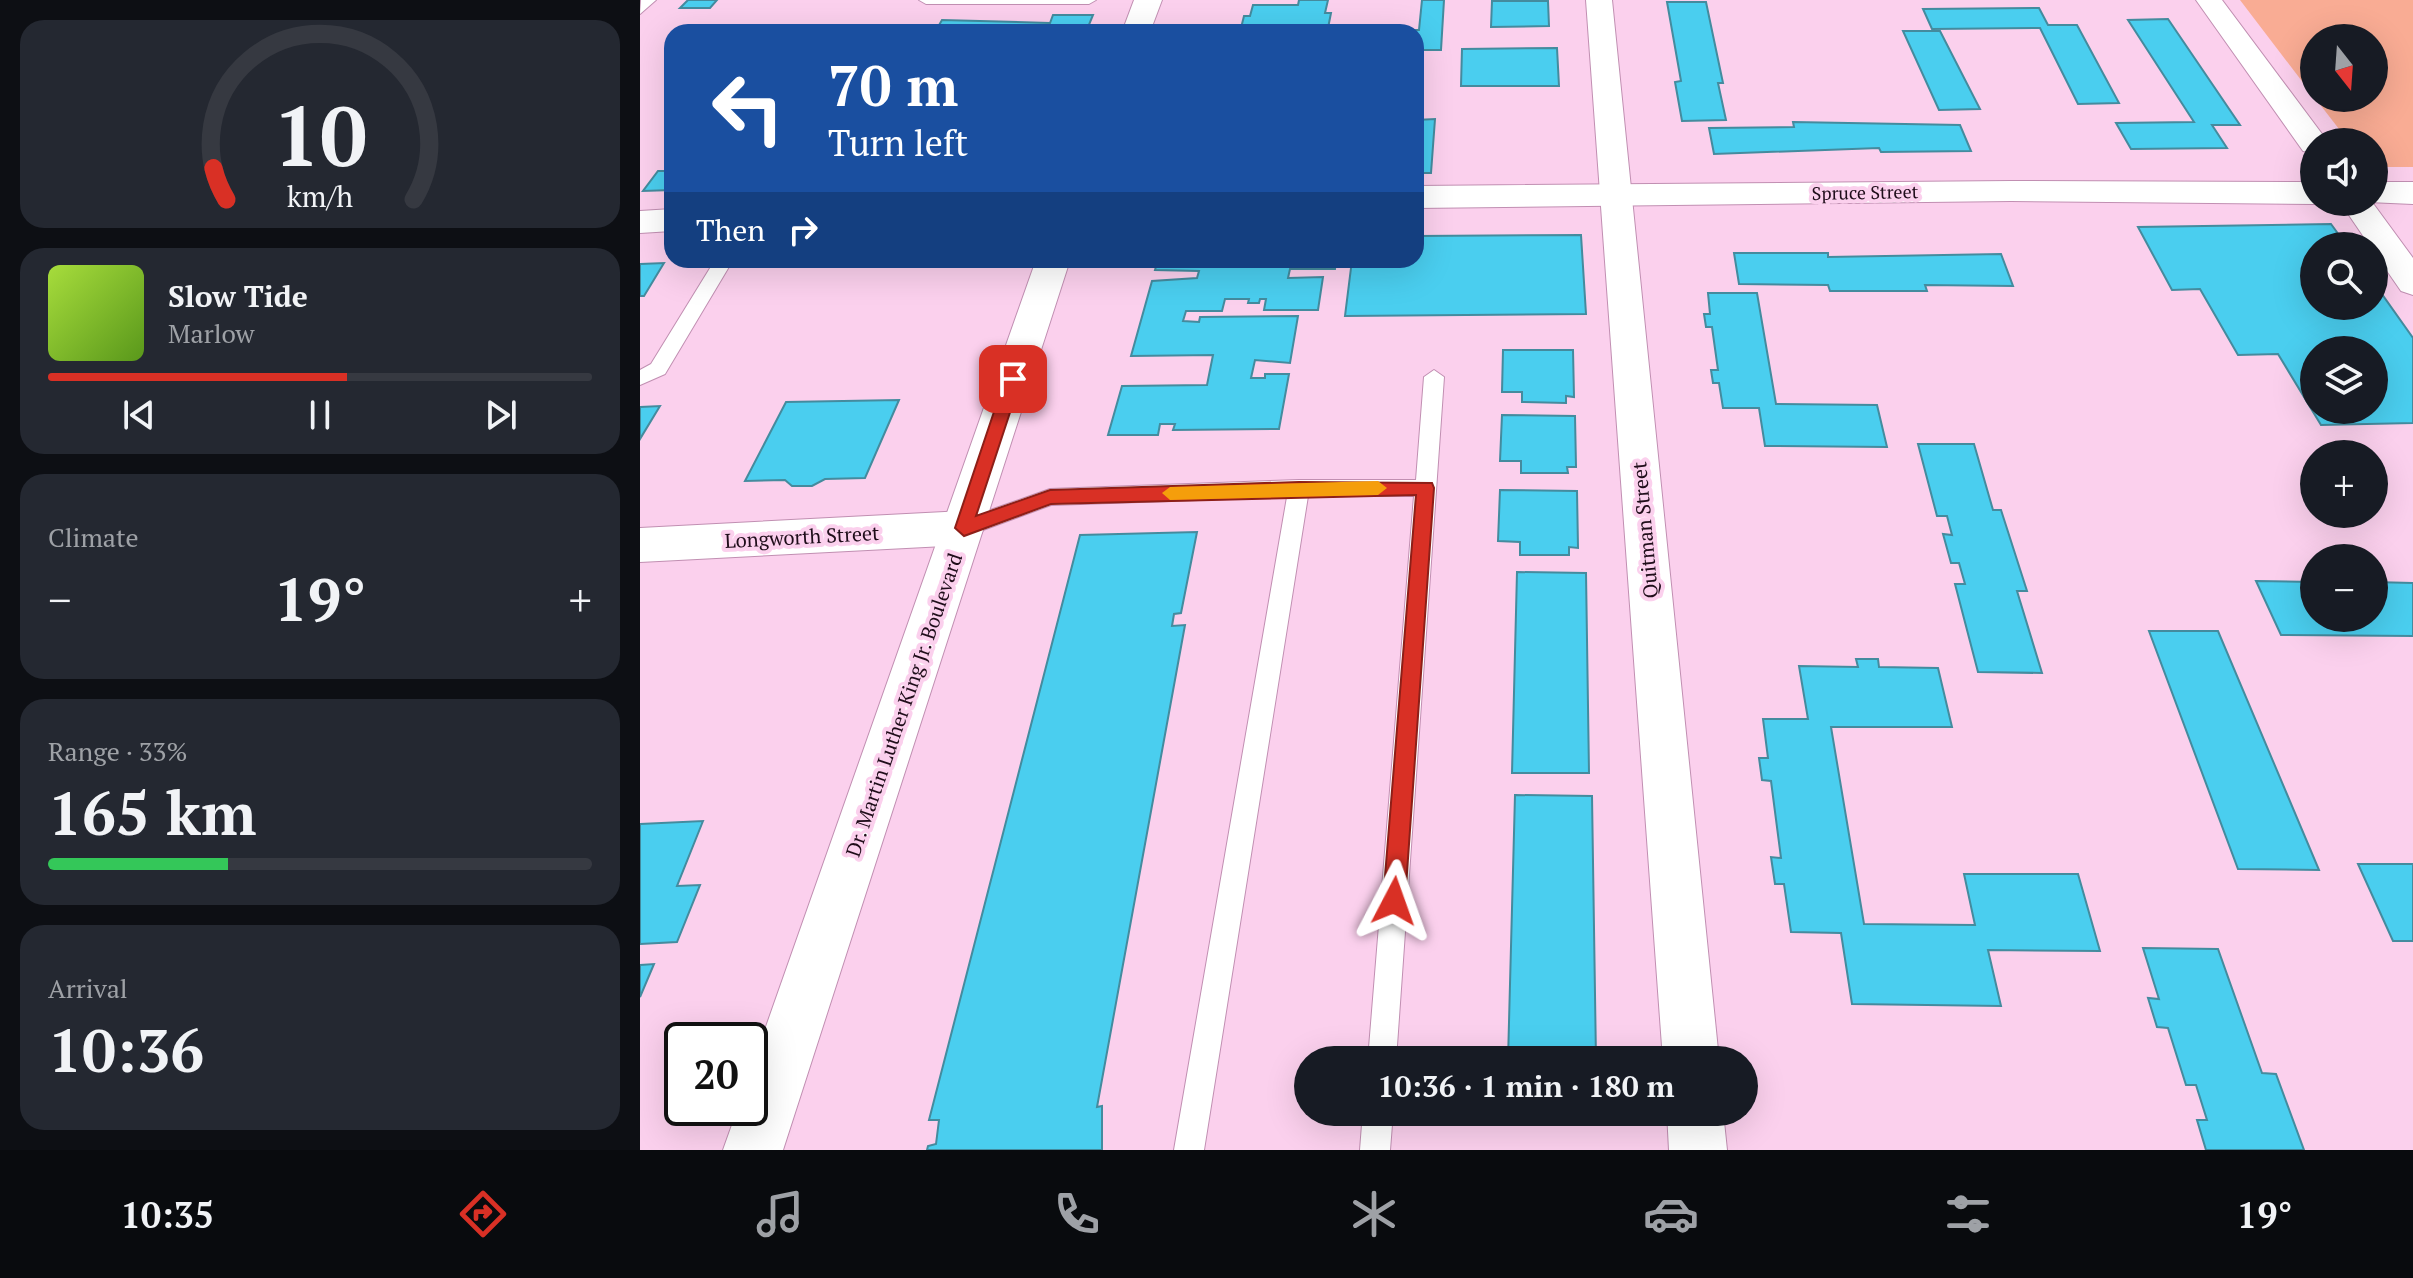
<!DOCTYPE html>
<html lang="en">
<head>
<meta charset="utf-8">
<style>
  :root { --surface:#171b24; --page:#242831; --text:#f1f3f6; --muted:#9ea1a6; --line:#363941; --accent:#d93025 }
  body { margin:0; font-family:"PT Serif",serif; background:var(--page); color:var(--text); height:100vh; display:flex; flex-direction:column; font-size:30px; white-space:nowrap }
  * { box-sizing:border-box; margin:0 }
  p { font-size:26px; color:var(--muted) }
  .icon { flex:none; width:44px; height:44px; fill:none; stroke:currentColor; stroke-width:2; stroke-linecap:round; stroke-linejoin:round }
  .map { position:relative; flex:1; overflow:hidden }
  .panel { display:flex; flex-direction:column; gap:20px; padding:20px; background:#0d0f14; width:640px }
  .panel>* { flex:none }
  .hud { position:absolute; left:24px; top:24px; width:760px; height:244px; border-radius:24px; box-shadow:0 8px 32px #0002; background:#1a4fa0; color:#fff; overflow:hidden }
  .needle { width:52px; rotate:163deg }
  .fabs { position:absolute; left:1660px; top:24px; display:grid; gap:16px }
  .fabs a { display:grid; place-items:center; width:88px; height:88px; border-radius:50%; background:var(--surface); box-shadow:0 8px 32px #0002; font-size:40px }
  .speed { position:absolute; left:24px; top:1022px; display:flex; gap:16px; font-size:40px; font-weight:700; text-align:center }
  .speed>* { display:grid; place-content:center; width:104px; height:104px; border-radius:50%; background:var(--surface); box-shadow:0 8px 32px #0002; line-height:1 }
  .speed .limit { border:4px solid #111; border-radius:12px; background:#fff; color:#111 }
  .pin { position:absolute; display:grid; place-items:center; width:68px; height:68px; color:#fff; margin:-34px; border-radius:16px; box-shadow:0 4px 12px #0006 }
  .me { position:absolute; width:88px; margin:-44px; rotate:4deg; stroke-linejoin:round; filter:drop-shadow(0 0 6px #0008) }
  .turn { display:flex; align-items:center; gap:28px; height:168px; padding:0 32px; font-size:36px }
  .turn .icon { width:104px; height:104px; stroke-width:2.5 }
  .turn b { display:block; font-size:56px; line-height:68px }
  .then { display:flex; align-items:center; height:76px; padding:0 32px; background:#0003; gap:16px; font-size:30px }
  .big { font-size:60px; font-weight:800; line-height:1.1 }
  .panel .tile { flex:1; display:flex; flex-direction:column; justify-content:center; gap:12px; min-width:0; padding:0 28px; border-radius:24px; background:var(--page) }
  .panel .dial { align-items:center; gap:0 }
  .dial svg { height:208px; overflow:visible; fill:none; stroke:var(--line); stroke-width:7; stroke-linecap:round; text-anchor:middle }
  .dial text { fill:var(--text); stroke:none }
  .song { display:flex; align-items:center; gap:24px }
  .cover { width:96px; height:96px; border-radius:12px; background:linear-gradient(135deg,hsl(80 70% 55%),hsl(90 70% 35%)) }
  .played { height:8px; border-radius:4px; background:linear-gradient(90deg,var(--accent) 55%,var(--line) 55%) }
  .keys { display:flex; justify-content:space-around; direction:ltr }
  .heat { display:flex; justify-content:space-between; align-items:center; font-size:44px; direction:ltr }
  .charge { height:12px; border-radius:6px; background:linear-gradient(90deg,#34c759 33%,var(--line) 0) }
  .trip { position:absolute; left:654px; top:1046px; width:464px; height:80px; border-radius:40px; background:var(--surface); box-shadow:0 8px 32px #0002; font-weight:800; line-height:80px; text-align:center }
  .tab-bar { display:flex; height:128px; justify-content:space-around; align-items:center; background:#090b0e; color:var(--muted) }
  .tab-bar .icon { width:56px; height:56px }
  .tab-bar .active { color:var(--accent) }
  .tab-bar b { font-size:36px; color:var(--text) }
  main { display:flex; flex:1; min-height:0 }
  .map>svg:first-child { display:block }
  .green { fill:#f9ac94 }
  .building { fill:#4aceef; stroke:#448b9e; stroke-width:2; fill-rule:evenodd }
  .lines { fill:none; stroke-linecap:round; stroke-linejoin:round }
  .service-casing { stroke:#c18fb2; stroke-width:2 }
  .minor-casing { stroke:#c18fb2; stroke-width:2 }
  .tertiary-casing { stroke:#c18fb2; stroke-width:2 }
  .secondary-casing { stroke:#c18fb2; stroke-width:2 }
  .service { fill:#fff; fill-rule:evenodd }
  .minor { fill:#fff; fill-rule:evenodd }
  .tertiary { fill:#fff; fill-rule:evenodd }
  .secondary { fill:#fff; fill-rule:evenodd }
  .route { fill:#d93025; stroke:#8d1f18; stroke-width:2 }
  .slow { fill:#f59e0b }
  .labels { text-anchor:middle; stroke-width:8; stroke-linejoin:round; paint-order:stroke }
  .far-street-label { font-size:18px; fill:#1f0d1a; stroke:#fbd0ed }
  .street-label { font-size:20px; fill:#1f0d1a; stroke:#fbd0ed }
</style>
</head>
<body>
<main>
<section class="panel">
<div class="tile dial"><svg viewBox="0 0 100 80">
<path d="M14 69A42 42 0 1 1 86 69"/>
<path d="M14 69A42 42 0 0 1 9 57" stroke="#d93025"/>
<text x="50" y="56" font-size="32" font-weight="700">10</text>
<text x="50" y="72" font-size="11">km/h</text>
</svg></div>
<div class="tile">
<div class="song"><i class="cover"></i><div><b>Slow Tide</b><p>Marlow</p></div></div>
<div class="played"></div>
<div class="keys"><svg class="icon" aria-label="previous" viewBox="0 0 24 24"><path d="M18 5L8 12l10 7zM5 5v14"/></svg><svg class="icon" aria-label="pause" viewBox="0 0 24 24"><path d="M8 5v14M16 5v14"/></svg><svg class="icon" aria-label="next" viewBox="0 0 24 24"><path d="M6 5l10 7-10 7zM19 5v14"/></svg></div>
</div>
<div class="tile"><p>Climate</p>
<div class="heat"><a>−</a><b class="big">19°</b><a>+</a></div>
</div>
<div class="tile"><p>Range · 33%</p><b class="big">165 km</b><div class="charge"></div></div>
<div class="tile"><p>Arrival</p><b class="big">10:36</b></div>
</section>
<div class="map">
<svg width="1773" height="1150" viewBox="0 0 1773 1150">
  <rect width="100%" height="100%" fill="#fbd0ed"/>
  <!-- green -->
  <path class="green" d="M1600,0h173v167h-25l-14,-6v-19h-25l-34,-44h59v-60h-60v59z"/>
  <!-- building -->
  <path class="building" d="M48,0h29l-7,8h-30z
    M659,0h29l-3,13h6l-3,15 -5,-1 -1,5h-82l4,-16h6l3,-11h45z
    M782,0h22l-3,50h-24l-1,-18 -3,-2h6z
    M852,1h56l1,25 -58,1z
    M1027,2h39l17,81h-5l8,37 -44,1 -7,-39 6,-1z
    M1399,8l9,17h29l42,78 -41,1 -38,-76 -108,1 -9,-20z
    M413,15h40l-7,17h-151l7,-12 108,3z
    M1528,19l72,106h-28l15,23 -96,1 -15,-26 78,-1 -66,-102z
    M1263,31h37l40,78 -41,1z
    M917,48l2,38h-98l1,-37z
    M795,119l-4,54h-15v-53z
    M1153,122l167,3 11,26 -90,1 -2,-4 -165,6 -5,-26 85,-1z
    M32,164v26l-29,1 15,-20h9z
    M1691,224l16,22h-33v60h60v-23l39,55v85l-92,2 -43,-71 -40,1 -38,-66 -28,1 -34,-63zM1674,350h60v60h-60z
    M941,235l5,79 -241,2 7,-56h64v-24z
    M1094,253h94v4l173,-3 12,32 -88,-1 2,6h-97l-2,-6 -89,-1z
    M518,260h178l-1,9h-45l-2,9 35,-1 -5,33h-54l2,-11h-6l-1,4h-11l1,-4h-24l-3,12h-36l-3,10 16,1 1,-5 98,-1 -8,47 -35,-3 -4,18h14v-4h24l-10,55 -106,1 2,-6h-15l-2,11h-50l14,-49 85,-1 6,-30 -82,1 21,-75 45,-3 2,-7 -44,-1z
    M24,263l-20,33h-4v-32z
    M1068,293h49l19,111 101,1 10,42 -122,-1 -6,-38h-36l-4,-25h-6l-2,-13h7l-6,-43h-6l-2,-13h6z
    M863,350h70l1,47 -8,-1v7l-44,-1v-10h-20z
    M259,400l-34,78 -40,1 -13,7h-20l-7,-6 -40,1 41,-79z
    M20,406l-20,33v-32z
    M862,415l73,1 1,51h-9l1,6h-47v-12h-21z
    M1278,444h56l19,66h8l26,81h-10l25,82 -64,-1 -23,-88h10l-6,-21h-8l-8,-29 9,1 -5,-19h-10z
    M860,490l77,1 1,57 -9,-1v8h-49v-13l-22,-1z
    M557,532l-16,81 -7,1 -2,12 13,-1 -88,482 5,-1v44h-175l1,-4 8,-2 3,-24h-10l151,-585z
    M877,572l69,1 3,200h-77z
    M1616,581l58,1v36h60v-36l39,1v53l-132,-1z
    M1509,631h69l101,239 -81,-1z
    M1216,659h22l1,8 59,1 14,59h-121l33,197 111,1 -11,-51h114l22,77 -112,-1 13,56 -149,-2 -11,-71 -50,-1 -7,-48h-9l-4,-27 10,1 -10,-77 -9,-1 -3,-22h9l-5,-39h45l-9,-53 59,1z
    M875,795l77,1 4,264h-88z
    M63,821l-26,65 23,-1 -23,57 -37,2v-120z
    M1718,864h55v77h-20z
    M1503,948l75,1 44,124 14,1 28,76h-98l-9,-30h10l-11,-35h-10l-18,-57 -11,-1 -9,-29 11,1z
    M14,964l-14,33v-32z
    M867,1112h90v9l-91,-1z"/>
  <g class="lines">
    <defs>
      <path id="service" d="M1,0h15l-16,14z
        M279,0h177l-7,4h-163z
        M75,260h18l-68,114 -25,11v-15l11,-6z
        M794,370l10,7 -48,683h-28l46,-564h-106l-104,654h-30l113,-653 -236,8 -87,32 -8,-3 -3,-6 3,-6 94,-33 249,-9h117l8,-103z
        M723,1112h30l-3,38h-30z"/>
      <path id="minor" d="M946,0h26l107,1060h-56z
        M1556,0h26l106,142h-14v11l-11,-2z
        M1700,202h32l41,56v37l-12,-4 -27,-39v-6h-4z
        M324,511l14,5 6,12 -6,12 -14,5 -324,17v-34z
        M1027,1112h56l4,38h-58z"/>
      <path id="tertiary" d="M494,0h28l-12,32h-28z
        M396,260h34l-287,890h-60l15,-42h12v-36z"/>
      <path id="secondary" d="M1371,181l303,1v20h6l-6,2 -303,-3 -595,7v-22z
        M1734,182h39v22l-45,-2h6z
        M32,209v22l-32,2v-22z"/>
    </defs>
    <!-- service casing -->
    <use href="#service" class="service-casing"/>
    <!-- minor casing -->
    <use href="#minor" class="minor-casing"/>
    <!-- tertiary casing -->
    <use href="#tertiary" class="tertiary-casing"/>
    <!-- secondary casing -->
    <use href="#secondary" class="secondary-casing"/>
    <!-- service -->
    <use href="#service" class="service"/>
    <!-- minor -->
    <use href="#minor" class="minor"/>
    <!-- tertiary -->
    <use href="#tertiary" class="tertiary"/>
    <!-- secondary -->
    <use href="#secondary" class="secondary"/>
  </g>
  <!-- route -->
  <path class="route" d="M373,373l8,6 -45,137 74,-26 249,-8 133,1 2,5 -29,413 -3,8 -8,3 -8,-3 -3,-8 33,-406 -365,9 -87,32 -9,-8 50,-149z"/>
  <!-- slow -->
  <path class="slow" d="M738,481l9,7 -9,7 -208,5 -8,-7 8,-6z"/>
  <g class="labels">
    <!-- far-street labels -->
    <g class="far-street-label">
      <text transform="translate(1225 193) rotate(-1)" y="6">Spruce Street</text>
    </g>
    <!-- street labels -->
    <g class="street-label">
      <text transform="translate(1005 530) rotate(-95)" y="7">Quitman Street</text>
      <text transform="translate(162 537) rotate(-3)" y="7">Longworth Street</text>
      <text transform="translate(264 705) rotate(-71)" y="7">Dr. Martin Luther King Jr. Boulevard</text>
    </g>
  </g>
</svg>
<div class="fabs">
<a><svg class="needle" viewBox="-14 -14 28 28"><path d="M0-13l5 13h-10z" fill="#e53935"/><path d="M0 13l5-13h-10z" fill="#9ea1a6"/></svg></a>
<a><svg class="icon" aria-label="sound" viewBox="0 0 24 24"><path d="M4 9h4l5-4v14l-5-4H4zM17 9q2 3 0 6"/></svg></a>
<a><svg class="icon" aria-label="search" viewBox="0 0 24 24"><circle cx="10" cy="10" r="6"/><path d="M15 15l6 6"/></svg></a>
<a><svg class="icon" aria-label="layers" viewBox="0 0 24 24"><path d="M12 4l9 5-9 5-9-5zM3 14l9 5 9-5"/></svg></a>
<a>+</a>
<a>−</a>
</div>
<div class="speed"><div class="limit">20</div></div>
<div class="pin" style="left:373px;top:379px;background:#d93025"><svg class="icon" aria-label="arrive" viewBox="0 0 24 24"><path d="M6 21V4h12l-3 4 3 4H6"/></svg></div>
<svg class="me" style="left:754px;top:901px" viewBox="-20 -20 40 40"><path d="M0-17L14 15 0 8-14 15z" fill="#d93025" stroke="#fff" stroke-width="4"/></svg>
<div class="trip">10:36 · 1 min · 180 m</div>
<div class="hud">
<div class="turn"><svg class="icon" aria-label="left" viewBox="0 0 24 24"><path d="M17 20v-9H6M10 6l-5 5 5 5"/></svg><div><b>70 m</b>Turn left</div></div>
<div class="then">Then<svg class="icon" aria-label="right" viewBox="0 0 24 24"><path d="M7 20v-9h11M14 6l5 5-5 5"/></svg></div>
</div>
</div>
</main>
<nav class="tab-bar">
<b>10:35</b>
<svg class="icon active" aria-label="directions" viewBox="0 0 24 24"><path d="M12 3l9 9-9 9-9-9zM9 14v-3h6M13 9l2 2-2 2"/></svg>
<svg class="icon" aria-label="music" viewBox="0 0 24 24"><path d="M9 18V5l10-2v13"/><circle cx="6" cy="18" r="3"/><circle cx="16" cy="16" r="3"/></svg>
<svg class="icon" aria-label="phone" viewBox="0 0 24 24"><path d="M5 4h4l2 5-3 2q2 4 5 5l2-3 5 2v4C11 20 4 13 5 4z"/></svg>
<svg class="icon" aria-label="climate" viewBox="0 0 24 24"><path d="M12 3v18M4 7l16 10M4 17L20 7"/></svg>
<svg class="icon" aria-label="car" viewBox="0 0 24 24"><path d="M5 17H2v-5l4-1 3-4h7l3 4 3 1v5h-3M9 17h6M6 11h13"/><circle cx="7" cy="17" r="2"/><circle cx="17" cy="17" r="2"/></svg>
<svg class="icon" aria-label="filters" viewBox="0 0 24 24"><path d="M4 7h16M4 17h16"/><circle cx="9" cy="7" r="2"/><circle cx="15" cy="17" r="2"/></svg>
<b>19°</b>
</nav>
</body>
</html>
